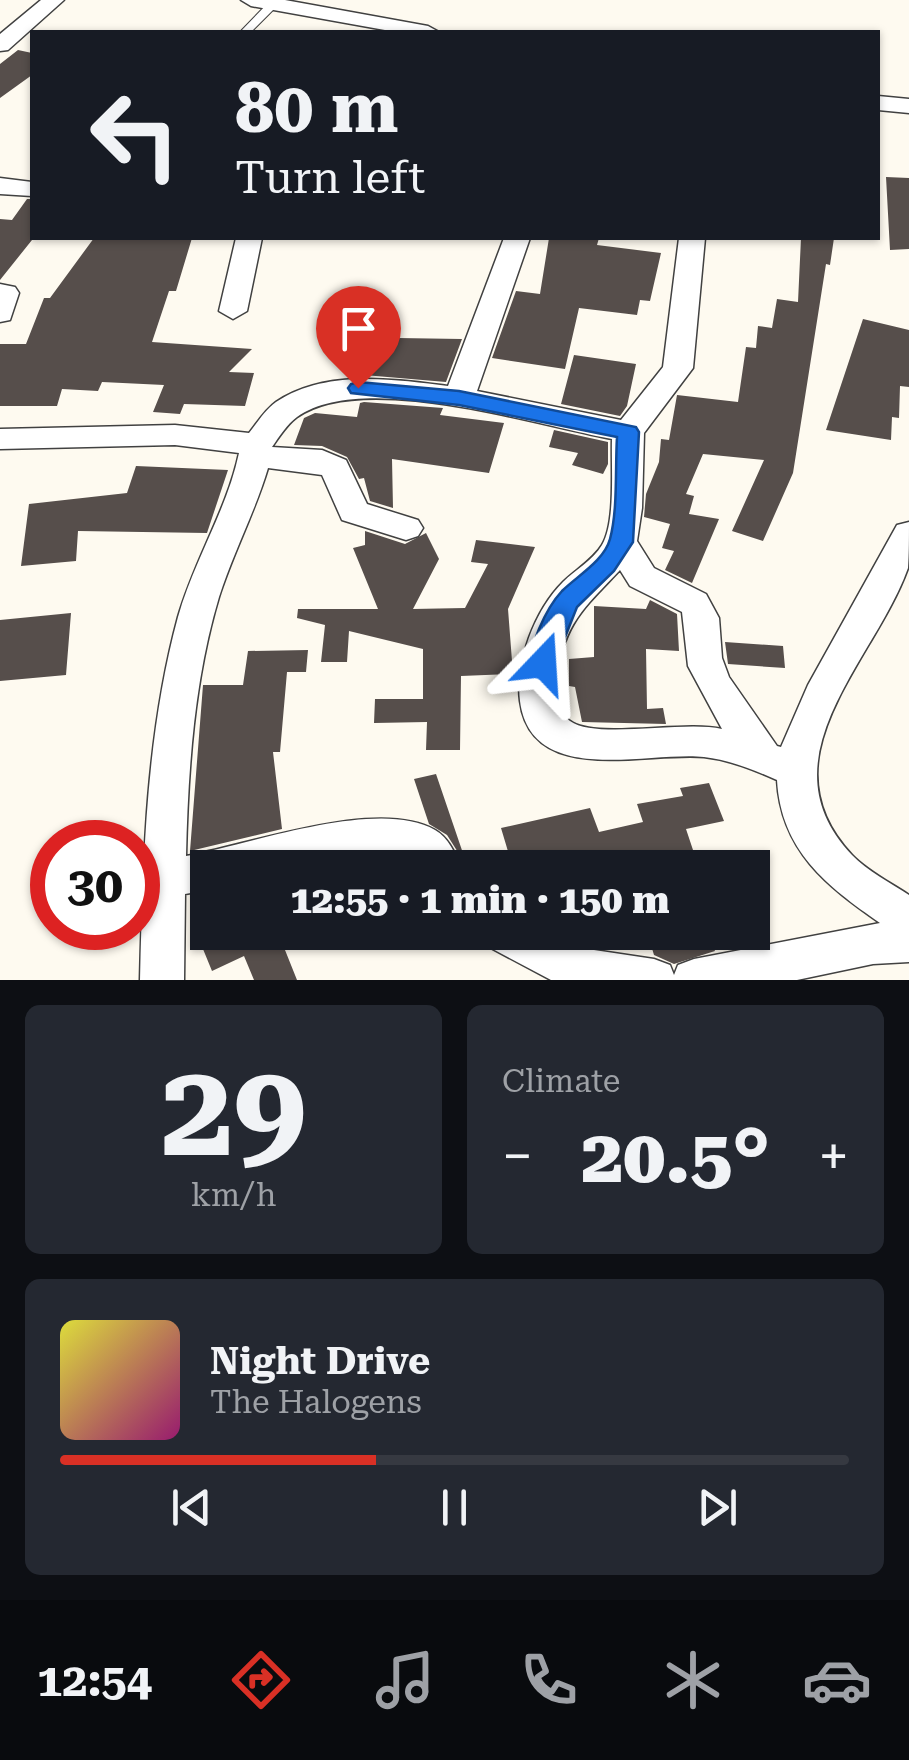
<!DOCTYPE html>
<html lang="en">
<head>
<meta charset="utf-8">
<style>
  :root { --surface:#171b24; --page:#242831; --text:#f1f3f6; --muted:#9ea1a6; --line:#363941; --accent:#d93025 }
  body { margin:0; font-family:"Roboto Serif",serif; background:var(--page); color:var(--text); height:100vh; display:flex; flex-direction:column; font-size:38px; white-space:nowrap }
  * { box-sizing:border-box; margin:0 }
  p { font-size:32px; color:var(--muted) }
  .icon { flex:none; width:55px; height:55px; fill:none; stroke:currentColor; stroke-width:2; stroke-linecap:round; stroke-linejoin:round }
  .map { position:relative; height:980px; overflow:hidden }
  .sheet { display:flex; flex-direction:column; gap:25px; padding:25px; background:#0d0f14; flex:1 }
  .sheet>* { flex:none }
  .hud { position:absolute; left:30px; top:30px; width:850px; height:210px; border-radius:0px; box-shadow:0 2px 8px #0004; background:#171b24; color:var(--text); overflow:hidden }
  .speed { position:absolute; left:30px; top:820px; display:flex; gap:20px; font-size:50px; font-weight:700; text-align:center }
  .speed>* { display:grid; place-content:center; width:130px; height:130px; border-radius:50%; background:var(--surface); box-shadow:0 2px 8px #0004; line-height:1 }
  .speed .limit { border:15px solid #d22; background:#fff; color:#111 }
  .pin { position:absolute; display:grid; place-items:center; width:85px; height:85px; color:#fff; margin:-102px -42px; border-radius:50% 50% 50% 0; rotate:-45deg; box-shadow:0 0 10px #0007 }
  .pin .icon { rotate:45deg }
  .me { position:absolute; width:110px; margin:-55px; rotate:20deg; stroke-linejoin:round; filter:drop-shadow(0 0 8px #0008) }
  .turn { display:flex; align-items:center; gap:35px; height:210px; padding:0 40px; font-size:45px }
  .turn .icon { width:130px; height:130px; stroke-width:2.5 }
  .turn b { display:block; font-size:70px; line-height:85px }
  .big { font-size:75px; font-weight:800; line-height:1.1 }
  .sheet .widget { flex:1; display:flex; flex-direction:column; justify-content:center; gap:15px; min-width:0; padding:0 35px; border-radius:15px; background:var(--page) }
  .sheet .dial { align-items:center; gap:0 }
  .dial b { font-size:130px; line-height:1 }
  .song { display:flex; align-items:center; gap:30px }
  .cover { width:120px; height:120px; border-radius:15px; background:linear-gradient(135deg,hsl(60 70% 55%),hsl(320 70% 35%)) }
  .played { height:10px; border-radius:5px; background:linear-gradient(90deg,var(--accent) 40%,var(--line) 40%) }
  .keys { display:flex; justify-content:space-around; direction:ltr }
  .heat { display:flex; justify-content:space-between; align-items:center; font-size:55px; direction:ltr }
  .sheet .tiles { flex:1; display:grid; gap:25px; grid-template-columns:1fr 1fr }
  .widget:last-child { grid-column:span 2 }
  .trip { position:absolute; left:190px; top:850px; width:580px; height:100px; border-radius:0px; background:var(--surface); box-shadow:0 2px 8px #0004; font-weight:800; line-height:100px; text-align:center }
  .menu { display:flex; height:160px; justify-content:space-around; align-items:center; background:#090b0e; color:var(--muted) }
  .menu .icon { width:70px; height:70px }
  .menu .active { color:var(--accent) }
  .menu b { font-size:45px; color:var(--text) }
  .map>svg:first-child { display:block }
  .building { fill:#564e4b }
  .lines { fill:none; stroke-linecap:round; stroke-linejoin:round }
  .lane-casing { stroke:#414141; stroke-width:2 }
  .street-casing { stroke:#414141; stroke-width:3 }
  .lane { fill:#fff; fill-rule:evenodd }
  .street { fill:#fff; fill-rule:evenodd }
  .route { fill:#1a73e8; stroke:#114b97; stroke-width:2.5 }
</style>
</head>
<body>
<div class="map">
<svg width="909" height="980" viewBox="0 0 909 980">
  <rect width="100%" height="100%" fill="#fefaf0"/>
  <!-- building -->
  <path class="building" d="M18,50l14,3v22l-32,23v-34z
    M886,177l23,1v71l-19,1z
    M27,199h5v41l-32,40v-61l12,1z
    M94,238h98l-16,53h-7l-17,51 100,7 -23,23 25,1 -9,33 -61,-2 -4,10 -27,-2 11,-27 -62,-3 -4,9 -36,-2 -5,17h-57v-62h26l18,-46h6z
    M549,238h50l-2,7 64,8 -11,48 -10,-1 -3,15 -58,-7 -14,61 -73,-11 24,-67 24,3z
    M801,238h33l-4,27 -4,-1 -33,209 -30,68 -31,-10 32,-71 -61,-6 -17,40 8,2 -5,18 30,5 -27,64 -27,-13 9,-19 -12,-3 8,-24 -26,-7 2,-23 13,-32 2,-23 8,1 8,-45 61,7 8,-55 10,1 2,-22 14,2 5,-29 21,3z
    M863,319l46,11v57l-9,-1 -1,32 -7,-1 -1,23 -65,-10z
    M370,338h28l64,1 -16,43 -82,-7z
    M574,355l62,9 -9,42 -7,10 -59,-12z
    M364,402l79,6 -3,7 64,8 -15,50 -97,-14 1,49 -23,-7 -6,-23 -5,1 -12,-22 -25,-11 -28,-1 10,-27 11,-5 42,4 3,-14z
    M554,430l54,12v22l-5,10 -31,-9 6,-12 -29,-6z
    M136,466l92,4 -21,63 -129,-2 -2,30 -55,5 8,-62 98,-11z
    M365,531l40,13 21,-11 13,26 -26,50 52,-1 23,-44 -17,-2 5,-22 59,7 -27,62 5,65 -52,2 -1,74h-34l1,-28 -53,1 1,-24h48v-50l-74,-18 -2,31h-26l4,-37 -28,-7 1,-9h80l-25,-61 12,-3z
    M650,600l27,14 2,37 -33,-2 1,60 16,-1 3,16 -84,-2 -7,-35 -6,-1v-27l25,-2v-51l52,3z
    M71,613l-5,62 -66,6v-61z
    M725,642l58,4 2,22 -57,-4z
    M308,650l-2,22h-19l-7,80h-7l9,77 -92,22 13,-166h40l5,-34z
    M436,774l32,94 -21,-33 -18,-11 -15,-45z
    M709,783l15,38 -38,8 13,39h-186l-12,-40 89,-20 9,24 44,-10 -6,-18 46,-8 -3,-8z
    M196,932h102l-17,8 16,40h-43l-10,-24 -32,15z
    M647,932h61l7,19 -41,13 -20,-9z"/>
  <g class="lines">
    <defs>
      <path id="lane" d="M269,2l10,2 -28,28h-11z"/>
      <path id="street" d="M41,0h23l-56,50 -8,1v-17z
        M241,0h44l143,26 11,6h-43l-145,-26z
        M878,96l31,3v14l-31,-3z
        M0,178l32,4v14l-32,-2z
        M236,238h26l-15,73 -14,8 -14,-8z
        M504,238h26l-53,153 144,29 42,-53 16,-129h26l-12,130 -49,65 -2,75 -5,33 17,27 52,26 13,24 3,40 7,19 48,69 4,1 27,-62 89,-160 12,-3c0,14 0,33 -1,46 -33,93 -148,190 -56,287 15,16 39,28 57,40v67l-36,2 -76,16h-246l-64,-34 -6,-14h61l32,15 80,12 16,6 4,10 4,-10 16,-6 186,-36c-53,-37 -99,-72 -103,-143 -23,-10 -47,-20 -73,-23 -56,-6 -173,31 -184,-56 -5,-39 15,-91 43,-119 12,-12 30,-22 39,-37 14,-23 9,-78 10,-106 -76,-14 -249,-69 -315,-22 -10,7 -18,20 -25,30l50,3 24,10 21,44 51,16 5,8 -5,8 -12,4 -64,-20 -20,-45 -54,-7c-13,44 -35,85 -49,129 -25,83 -31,173 -33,259 63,-11 192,-59 249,-26 14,8 20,24 27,38h-44l-11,-12 -33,-2 -78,14h-88v22l-23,4 -1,86h-44c3,-121 6,-245 38,-363 16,-57 49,-107 61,-164l-64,-8 -175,4v-20l175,-4 74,8c8,-10 16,-23 27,-31 49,-33 117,-23 172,-16zM620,570l10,16 52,26 6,54 34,63c-38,-9 -126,11 -152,-8 -14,-9 -14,-26 -13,-41 5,-55 28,-73 63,-110z
        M0,284l15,3 4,6 -9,27 -10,2z"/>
    </defs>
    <!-- lane casing -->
    <use href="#lane" class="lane-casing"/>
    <!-- street casing -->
    <use href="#street" class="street-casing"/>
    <!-- lane -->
    <use href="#lane" class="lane"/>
    <!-- street -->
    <use href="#street" class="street"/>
  </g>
  <!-- route -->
  <path class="route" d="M358,382l101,9 177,36 3,5 -6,110 -19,29 -37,36 -25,63h-18c-10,-19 14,-64 28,-79 15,-15 42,-30 48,-52 8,-30 5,-70 7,-102l-158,-32 -108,-12 -3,-5 3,-4z"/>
</svg>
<div class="speed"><div class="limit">30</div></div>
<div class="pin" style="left:358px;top:388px;background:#d93025"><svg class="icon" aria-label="arrive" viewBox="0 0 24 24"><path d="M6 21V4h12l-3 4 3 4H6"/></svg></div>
<svg class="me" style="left:543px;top:663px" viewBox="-20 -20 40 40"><path d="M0-17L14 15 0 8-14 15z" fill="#1a73e8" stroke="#fff" stroke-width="4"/></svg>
<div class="trip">12:55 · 1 min · 150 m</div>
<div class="hud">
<div class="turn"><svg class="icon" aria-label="left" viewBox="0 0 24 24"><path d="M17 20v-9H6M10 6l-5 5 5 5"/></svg><div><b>80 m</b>Turn left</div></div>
</div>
</div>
<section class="sheet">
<div class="tiles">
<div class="widget dial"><b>29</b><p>km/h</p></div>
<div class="widget"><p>Climate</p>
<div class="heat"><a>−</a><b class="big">20.5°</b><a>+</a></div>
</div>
<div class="widget">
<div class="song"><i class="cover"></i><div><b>Night Drive</b><p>The Halogens</p></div></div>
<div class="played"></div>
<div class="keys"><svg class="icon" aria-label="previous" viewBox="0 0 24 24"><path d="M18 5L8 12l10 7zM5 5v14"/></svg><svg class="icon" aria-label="pause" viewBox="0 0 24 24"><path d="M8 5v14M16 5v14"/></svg><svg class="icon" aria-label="next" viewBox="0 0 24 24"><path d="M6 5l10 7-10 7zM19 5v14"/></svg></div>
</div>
</div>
</section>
<nav class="menu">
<b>12:54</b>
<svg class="icon active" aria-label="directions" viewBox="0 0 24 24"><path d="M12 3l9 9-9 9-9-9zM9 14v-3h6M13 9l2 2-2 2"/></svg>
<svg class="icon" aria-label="music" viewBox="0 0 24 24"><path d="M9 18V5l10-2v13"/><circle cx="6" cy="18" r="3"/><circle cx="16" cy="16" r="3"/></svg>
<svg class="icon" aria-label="phone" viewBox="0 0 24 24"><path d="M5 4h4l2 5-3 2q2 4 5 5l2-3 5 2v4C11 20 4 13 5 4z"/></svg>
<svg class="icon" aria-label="climate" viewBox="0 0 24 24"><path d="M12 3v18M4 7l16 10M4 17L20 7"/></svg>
<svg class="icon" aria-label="car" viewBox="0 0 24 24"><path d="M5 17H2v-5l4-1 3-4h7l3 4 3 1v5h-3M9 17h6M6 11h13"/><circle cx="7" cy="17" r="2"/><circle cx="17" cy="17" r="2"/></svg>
</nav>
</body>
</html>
